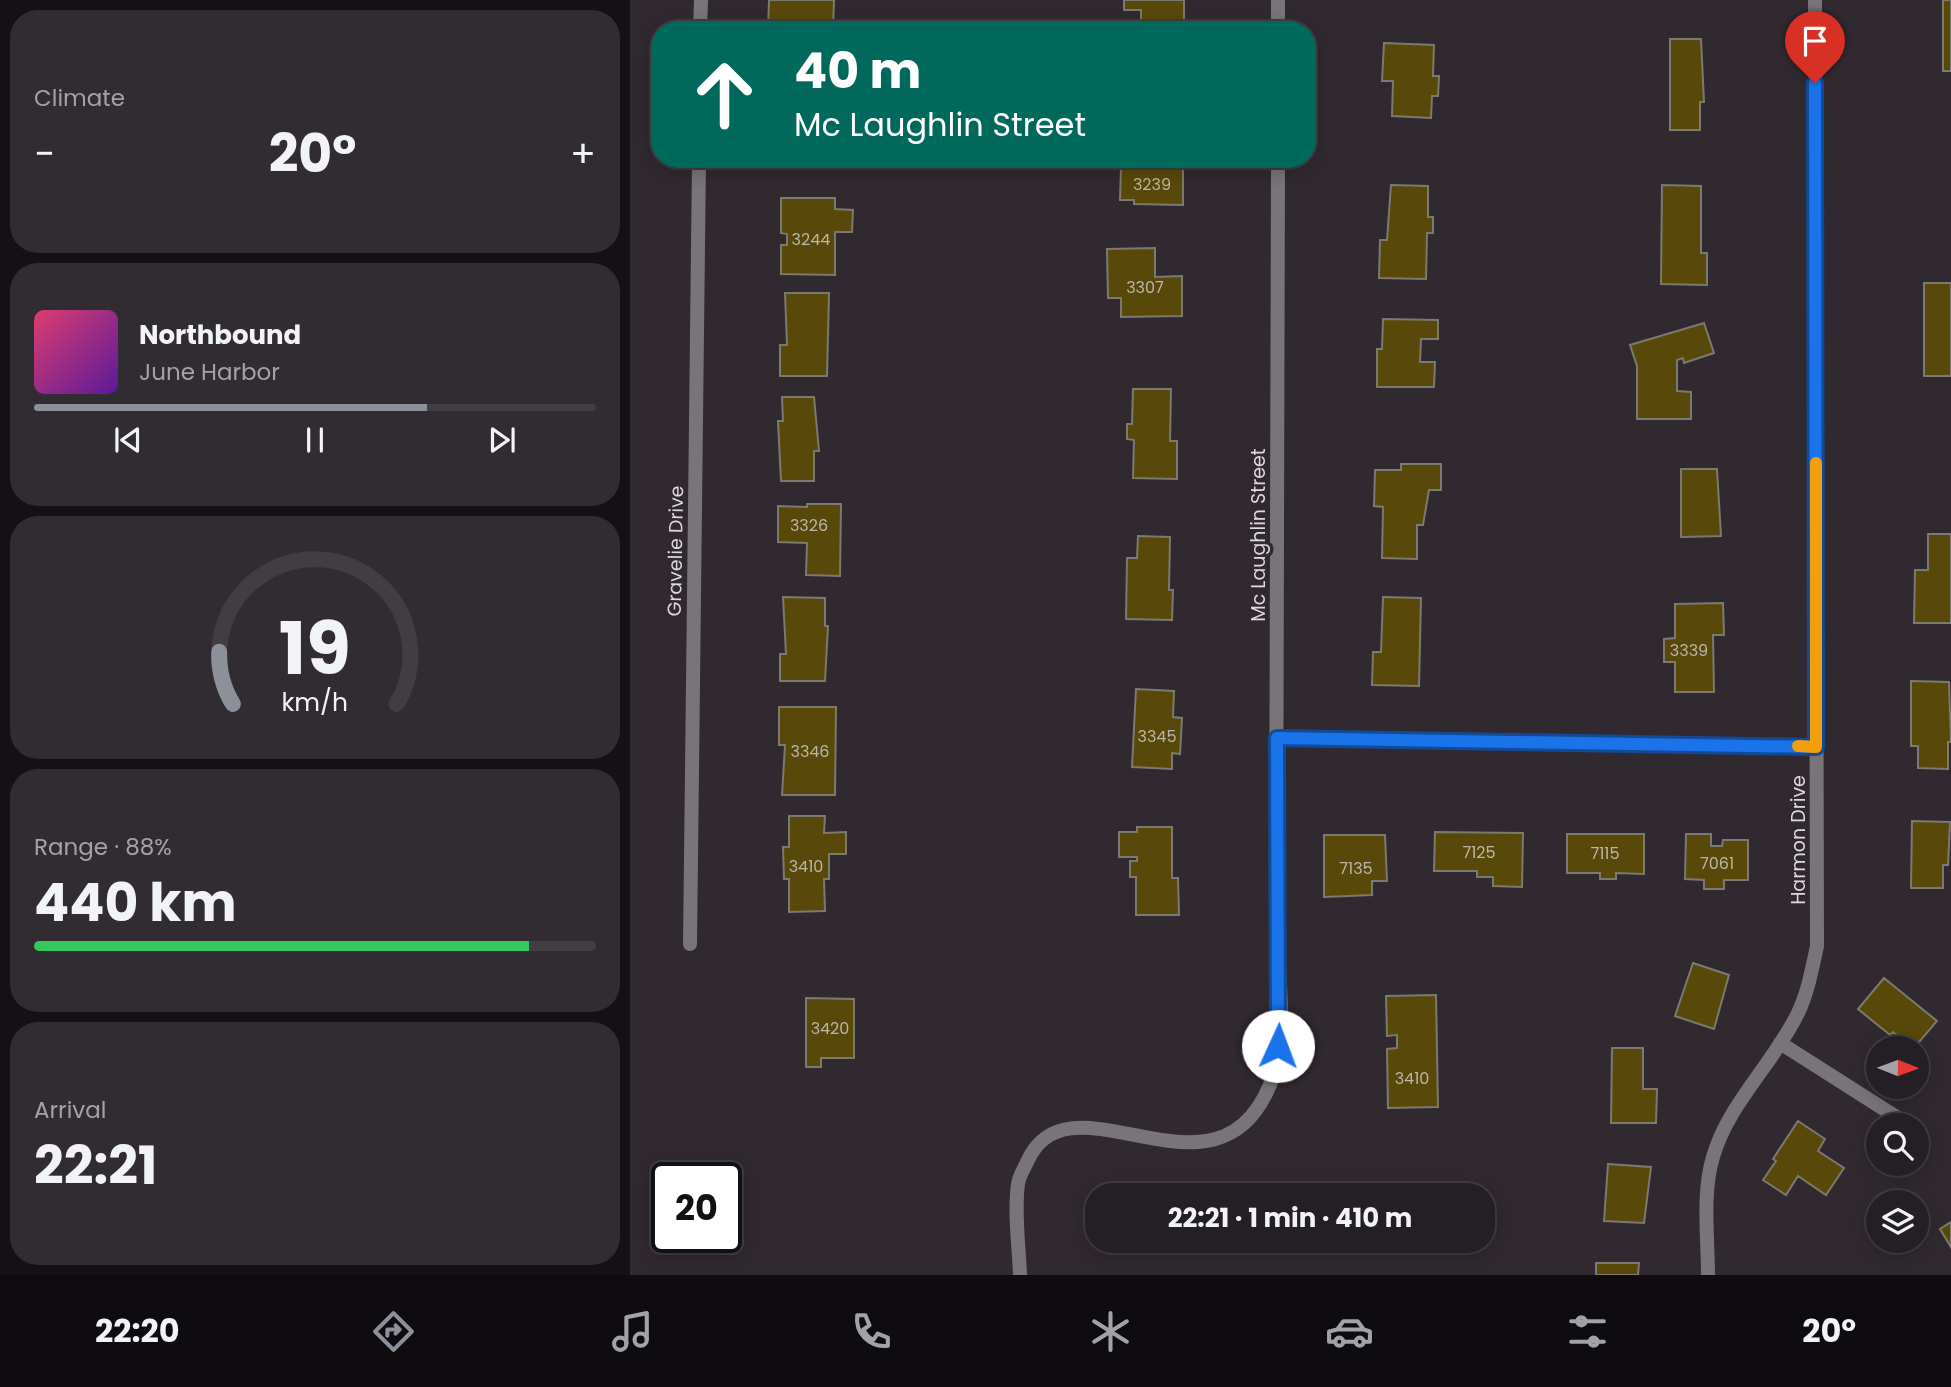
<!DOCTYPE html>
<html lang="en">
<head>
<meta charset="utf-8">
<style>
  :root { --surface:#241f24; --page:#302c31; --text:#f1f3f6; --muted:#a3a2a6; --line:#413d41; --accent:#8c9099 }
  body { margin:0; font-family:Poppins,sans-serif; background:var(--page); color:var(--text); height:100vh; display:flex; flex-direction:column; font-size:26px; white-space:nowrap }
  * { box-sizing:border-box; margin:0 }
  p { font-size:23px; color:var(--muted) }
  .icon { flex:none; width:38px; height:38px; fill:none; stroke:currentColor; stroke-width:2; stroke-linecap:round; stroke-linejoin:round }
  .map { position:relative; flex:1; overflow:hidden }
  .sheet { display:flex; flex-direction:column; gap:10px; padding:10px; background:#141114; width:630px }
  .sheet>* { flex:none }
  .banner { position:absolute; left:21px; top:21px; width:665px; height:147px; border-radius:28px; box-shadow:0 4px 18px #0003,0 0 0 2px var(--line); background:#00695c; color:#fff; overflow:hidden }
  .needle { width:46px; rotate:91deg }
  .buttons { position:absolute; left:1236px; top:1036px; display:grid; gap:14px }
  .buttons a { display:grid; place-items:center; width:63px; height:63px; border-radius:50%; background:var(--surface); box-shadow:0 4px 18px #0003,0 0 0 2px var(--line); font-size:35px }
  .speed { position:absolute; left:21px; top:1162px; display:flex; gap:14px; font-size:35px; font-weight:700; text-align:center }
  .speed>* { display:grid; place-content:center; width:91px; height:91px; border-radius:50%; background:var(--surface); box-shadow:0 4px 18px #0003,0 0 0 2px var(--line); line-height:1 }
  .speed .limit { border:4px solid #111; border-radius:10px; background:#fff; color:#111 }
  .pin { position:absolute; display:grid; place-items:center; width:60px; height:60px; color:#fff; margin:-72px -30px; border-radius:50% 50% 50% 0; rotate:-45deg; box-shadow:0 0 7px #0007 }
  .pin .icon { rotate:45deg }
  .me { position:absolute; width:77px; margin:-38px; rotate:2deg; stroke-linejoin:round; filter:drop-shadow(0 0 5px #0008) }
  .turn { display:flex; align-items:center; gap:24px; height:147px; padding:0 28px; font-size:32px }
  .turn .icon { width:91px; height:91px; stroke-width:2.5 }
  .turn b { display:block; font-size:49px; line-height:60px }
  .big { font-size:52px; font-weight:700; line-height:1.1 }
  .sheet .tile { flex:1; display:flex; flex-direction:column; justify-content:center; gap:10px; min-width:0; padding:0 24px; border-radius:28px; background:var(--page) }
  .sheet .dial { align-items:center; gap:0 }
  .dial svg { height:182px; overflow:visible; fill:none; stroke:var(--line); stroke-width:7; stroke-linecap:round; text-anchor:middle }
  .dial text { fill:var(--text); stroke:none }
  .song { display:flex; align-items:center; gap:21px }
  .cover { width:84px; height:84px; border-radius:10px; background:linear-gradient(135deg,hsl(340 70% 55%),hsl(270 70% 35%)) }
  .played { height:7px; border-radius:4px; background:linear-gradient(90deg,var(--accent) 70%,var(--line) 70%) }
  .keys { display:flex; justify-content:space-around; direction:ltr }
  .heat { display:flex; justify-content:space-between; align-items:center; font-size:38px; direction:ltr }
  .charge { height:10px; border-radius:5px; background:linear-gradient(90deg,#34c759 88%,var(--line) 0) }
  .trip { position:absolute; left:455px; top:1183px; width:410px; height:70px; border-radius:28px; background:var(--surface); box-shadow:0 4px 18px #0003,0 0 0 2px var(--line); font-weight:700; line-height:70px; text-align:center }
  .menu { display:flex; height:112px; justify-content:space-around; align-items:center; background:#0e0c0e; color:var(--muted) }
  .menu .icon { width:49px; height:49px }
  .menu .selected { color:var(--accent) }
  .menu b { font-size:32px; color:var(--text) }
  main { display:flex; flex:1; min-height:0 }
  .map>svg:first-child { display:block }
  .building { fill:#58490a; stroke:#7c796e; stroke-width:2 }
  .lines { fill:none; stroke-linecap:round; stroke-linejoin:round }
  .service { stroke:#787478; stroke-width:14 }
  .minor { stroke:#787478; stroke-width:14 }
  .route-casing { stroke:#114b97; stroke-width:18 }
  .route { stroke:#1a73e8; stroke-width:12 }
  .slow { stroke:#f59e0b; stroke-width:12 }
  .labels { text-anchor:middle; stroke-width:7; stroke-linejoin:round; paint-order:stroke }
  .number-label { font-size:16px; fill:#bcb5a9 }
  .street-label { font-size:19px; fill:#ded9de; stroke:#302930 }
</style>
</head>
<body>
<main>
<section class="sheet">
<div class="tile"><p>Climate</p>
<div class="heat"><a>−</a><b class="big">20°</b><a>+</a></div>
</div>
<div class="tile">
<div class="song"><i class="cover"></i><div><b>Northbound</b><p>June Harbor</p></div></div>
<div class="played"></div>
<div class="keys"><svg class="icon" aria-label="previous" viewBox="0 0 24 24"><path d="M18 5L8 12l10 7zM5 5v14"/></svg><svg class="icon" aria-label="pause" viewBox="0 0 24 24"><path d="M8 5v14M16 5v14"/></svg><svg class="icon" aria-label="next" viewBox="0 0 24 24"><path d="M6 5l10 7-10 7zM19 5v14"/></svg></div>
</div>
<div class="tile dial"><svg viewBox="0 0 100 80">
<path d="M14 69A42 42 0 1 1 86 69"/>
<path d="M14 69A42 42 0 0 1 8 46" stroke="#8c9099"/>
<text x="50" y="56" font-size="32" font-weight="700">19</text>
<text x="50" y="72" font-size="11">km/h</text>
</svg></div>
<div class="tile"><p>Range · 88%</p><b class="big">440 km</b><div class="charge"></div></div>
<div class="tile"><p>Arrival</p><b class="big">22:21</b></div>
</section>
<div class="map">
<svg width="1321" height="1275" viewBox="0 0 1321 1275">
  <rect width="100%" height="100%" fill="#302930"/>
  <!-- building -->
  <path class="building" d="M139,0h65l-1,30h-65z
    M494,0h60v30h-43v-20h-17z
    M1313,0h8v71h-8z
    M1040,39h31l3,63h-4v28h-30z
    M754,43l50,2 -1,31h6l-1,20h-6l-1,22 -39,-2 1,-35h-11z
    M504,159h37l-1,9h13v37l-49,-1v-4h-14l1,-31h13z
    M761,185l37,1v31h5v16h-6l-1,46 -47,-1 1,-38h7z
    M1032,185l39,1v67h6v32l-46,-1z
    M151,198h54v11l18,1 -1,22h-17v43l-54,-1v-29h6v-11l-6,-1z
    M525,248v29l27,-1v40l-61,1v-19h-13l-1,-49z
    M1294,283h27v93h-27z
    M155,293h44l-2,83h-47v-31h7z
    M753,319l55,1v19h-17l-1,23h15l-1,25h-57v-38h5z
    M1074,323l10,30 -30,10 -1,-5 -6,2v31l14,1v27h-54v-53l-7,-21z
    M503,389h38l-1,52h7v38l-44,-1 1,-38 -7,-1v-15h5z
    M152,397h32l5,54h-5v30h-33l-3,-60h5z
    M771,464h40v26h-12l-6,35h-6v34l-35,-1 1,-51 -9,-1 1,-36h26z
    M1051,469h36l4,67 -40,1z
    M177,504h34l-1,72 -34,-1 1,-32 -29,-1v-36l29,1z
    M1298,534h23v89h-37l1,-53h13z
    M508,536l32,1 -1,53h4l-1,30 -46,-1 1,-61h10z
    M153,597l42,1v28h3l-3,55h-45v-27h6z
    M753,597l38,1 -2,88 -47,-1 1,-33h8z
    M1093,603l1,32h-11l1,57h-39v-30h-11v-23l11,-1v-34z
    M1281,681l38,1 2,60h-3v27l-30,-1v-22h-7z
    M506,689l38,2 -1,26 9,1 -2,36 -8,-1v16l-40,-2z
    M149,707h57l-1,88h-53l3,-50h-6z
    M159,816h36l-1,17 22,-1v22h-17v25h-5l1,32 -36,1v-33h-5l-1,-32h6z
    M1282,821l38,1 -2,43h-5v23h-32z
    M507,827h35v51h6l1,37h-43v-38h-6v-16h7v-4h-18v-25h18z
    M805,832l88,1 -1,54 -29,-1v-9h-16v-6h-43z
    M937,834h77v40l-28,-1v6h-16v-6h-33z
    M1056,834h25v12h11l1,-6h25v40h-24v9h-20v-9l-19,-1z
    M694,835h61l2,46h-15v14l-48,2z
    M1063,963l36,12 -15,54 -39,-13z
    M1254,978l53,43 -23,27 -21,-16 -3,3 -32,-26z
    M806,995l2,112 -50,1 -1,-59 10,-1v-13l-10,1 -1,-40z
    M176,998l48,1v59h-33v9h-15z
    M982,1048h31v41h14l-1,34h-45z
    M1168,1121l27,18 -7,12 26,17 -18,27 -28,-19 -12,19 -23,-15 13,-19 -3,-2z
    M978,1164l43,3 -7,56 -40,-2z
    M1321,1222v25l-11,-18z
    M966,1263h43l-1,12h-42z"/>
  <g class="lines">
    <!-- service -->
    <path class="service" d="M390,1275c-1,-29 -6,-62 -2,-91 1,-8 7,-17 10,-24 44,-95 198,66 247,-89 12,-40 2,-117 1,-160"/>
    <!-- minor -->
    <path class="minor" d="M70,30l1,-30
      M648,30v-30
      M647,738l540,9
      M646,911l2,-752
      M60,944l9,-785
      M1150,1043l129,82
      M1078,1275c0,-37 -6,-82 5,-118 15,-53 61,-94 85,-144 10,-21 14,-44 19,-67l-2,-946"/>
  </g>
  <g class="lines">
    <defs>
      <path id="route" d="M648,1046l-1,-308 539,9 -1,-664"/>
    </defs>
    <!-- route casing -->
    <use href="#route" class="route-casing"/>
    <!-- route -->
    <use href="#route" class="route"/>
    <!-- slow -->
    <path class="slow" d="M1168,746l18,1v-284"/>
  </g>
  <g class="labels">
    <!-- number labels -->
    <g class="number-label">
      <text x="522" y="190">3239</text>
      <text x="181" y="245">3244</text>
      <text x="515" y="293">3307</text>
      <text x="179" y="531">3326</text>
      <text x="1059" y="656">3339</text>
      <text x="527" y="742">3345</text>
      <text x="180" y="757">3346</text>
      <text x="849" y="858">7125</text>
      <text x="975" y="859">7115</text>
      <text x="1087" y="869">7061</text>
      <text x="176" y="872">3410</text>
      <text x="726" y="874">7135</text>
      <text x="200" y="1034">3420</text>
      <text x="782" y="1084">3410</text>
    </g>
    <!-- street labels -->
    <g class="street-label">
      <text transform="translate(628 535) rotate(-90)" y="7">Mc Laughlin Street</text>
      <text transform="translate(45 551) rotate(-89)" y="7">Gravelie Drive</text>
      <text transform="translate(1168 840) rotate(-90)" y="7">Harmon Drive</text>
    </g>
  </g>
</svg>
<div class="buttons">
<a><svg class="needle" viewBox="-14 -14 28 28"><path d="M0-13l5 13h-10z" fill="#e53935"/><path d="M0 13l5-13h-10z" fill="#a3a2a6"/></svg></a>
<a><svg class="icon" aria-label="search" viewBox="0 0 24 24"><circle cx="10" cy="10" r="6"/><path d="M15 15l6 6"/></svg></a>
<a><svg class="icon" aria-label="layers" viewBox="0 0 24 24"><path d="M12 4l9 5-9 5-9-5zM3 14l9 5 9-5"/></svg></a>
</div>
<div class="speed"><div class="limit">20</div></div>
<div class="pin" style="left:1185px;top:83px;background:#d93025"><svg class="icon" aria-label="arrive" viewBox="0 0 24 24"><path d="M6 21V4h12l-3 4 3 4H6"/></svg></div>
<svg class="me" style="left:648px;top:1046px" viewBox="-20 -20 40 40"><circle r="19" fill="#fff"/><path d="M0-13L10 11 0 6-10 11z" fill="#1a73e8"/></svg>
<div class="trip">22:21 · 1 min · 410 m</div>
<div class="banner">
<div class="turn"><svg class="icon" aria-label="ahead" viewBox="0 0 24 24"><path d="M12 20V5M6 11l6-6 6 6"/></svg><div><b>40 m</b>Mc Laughlin Street</div></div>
</div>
</div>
</main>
<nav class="menu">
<b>22:20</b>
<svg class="icon selected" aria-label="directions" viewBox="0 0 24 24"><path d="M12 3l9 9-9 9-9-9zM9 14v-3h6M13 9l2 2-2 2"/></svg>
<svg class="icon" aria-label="music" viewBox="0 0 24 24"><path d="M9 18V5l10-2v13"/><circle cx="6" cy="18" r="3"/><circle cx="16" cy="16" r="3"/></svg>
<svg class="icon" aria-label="phone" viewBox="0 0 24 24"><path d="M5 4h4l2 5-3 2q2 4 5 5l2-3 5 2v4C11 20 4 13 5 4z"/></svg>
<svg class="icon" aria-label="climate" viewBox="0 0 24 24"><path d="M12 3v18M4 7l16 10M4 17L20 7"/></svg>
<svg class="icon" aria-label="car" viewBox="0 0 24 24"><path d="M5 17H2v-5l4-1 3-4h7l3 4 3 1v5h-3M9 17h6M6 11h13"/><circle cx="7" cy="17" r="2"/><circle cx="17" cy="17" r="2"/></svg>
<svg class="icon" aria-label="filters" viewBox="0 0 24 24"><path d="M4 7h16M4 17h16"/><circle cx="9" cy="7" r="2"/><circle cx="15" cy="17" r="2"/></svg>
<b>20°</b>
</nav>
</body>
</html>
